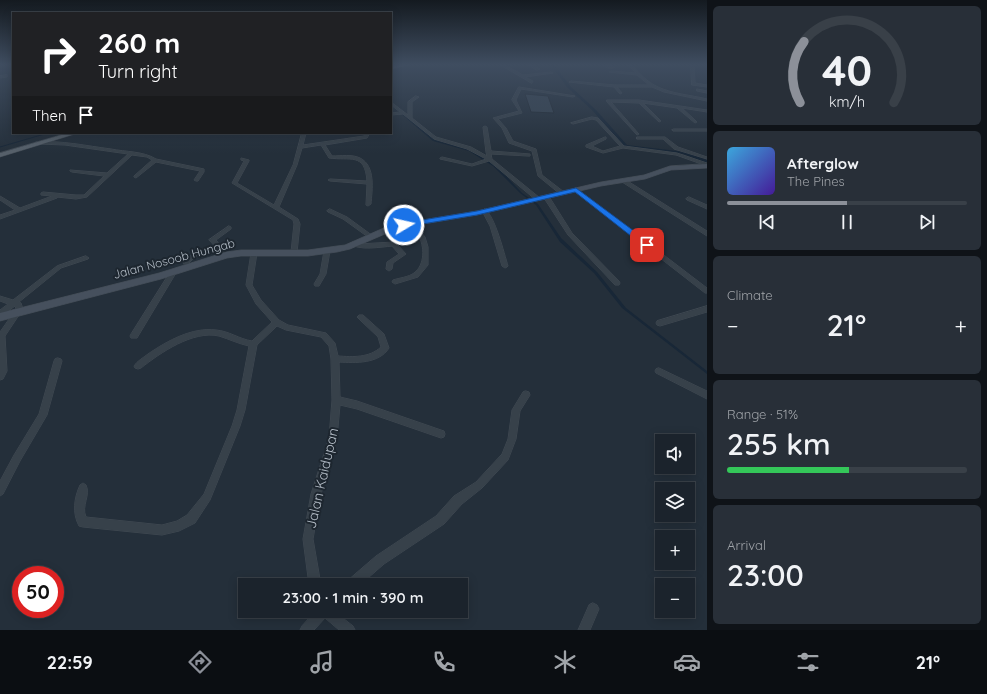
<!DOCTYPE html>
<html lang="en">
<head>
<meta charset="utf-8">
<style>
  :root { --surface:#1b232c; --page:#282f38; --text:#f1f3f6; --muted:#a0a4a9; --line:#394048; --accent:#8c9099 }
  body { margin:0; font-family:Quicksand,sans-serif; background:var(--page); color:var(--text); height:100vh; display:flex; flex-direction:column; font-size:15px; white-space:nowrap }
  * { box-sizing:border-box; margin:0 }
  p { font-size:13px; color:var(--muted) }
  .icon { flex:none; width:22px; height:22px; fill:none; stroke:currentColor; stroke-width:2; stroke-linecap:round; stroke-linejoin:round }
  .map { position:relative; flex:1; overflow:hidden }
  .drawer { display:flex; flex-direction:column; gap:6px; padding:6px; background:#0f1318; width:280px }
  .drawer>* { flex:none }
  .top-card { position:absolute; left:12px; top:12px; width:380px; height:122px; border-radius:0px; box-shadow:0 2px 10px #0003,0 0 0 1px var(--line); background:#202124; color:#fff; overflow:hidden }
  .buttons { position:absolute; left:655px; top:434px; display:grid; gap:8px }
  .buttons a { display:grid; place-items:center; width:40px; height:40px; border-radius:0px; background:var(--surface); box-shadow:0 2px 10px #0003,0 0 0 1px var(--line); font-size:20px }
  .speed { position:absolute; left:12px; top:566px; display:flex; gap:8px; font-size:20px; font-weight:700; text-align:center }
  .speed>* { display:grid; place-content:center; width:52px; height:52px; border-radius:50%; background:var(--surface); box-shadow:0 2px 10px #0003,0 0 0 1px var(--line); line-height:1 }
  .speed .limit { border:6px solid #d22; background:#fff; color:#111 }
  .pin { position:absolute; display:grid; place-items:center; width:34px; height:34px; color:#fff; margin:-17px; border-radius:8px; box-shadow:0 2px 6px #0006 }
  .me { position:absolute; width:44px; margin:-22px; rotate:81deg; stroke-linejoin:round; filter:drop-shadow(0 0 3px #0008) }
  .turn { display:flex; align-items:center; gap:14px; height:84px; padding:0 20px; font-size:18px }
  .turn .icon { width:52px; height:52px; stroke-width:2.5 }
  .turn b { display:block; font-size:28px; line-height:34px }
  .then { display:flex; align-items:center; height:38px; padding:0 20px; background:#0003; gap:8px; font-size:15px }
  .big { font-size:30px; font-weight:600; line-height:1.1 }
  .drawer .card { flex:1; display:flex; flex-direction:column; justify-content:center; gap:6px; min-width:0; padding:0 14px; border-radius:6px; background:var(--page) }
  .drawer .dial { align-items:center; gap:0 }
  .dial svg { height:104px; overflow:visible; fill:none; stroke:var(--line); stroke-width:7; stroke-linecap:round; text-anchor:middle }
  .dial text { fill:var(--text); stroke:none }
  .song { display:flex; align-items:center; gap:12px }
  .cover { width:48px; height:48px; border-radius:6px; background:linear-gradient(135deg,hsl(200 70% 55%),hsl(260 70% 35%)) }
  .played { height:4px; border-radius:2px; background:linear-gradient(90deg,var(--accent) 50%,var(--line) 50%) }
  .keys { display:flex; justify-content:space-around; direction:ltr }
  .heat { display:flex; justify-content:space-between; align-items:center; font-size:22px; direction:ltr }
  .charge { height:6px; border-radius:3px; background:linear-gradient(90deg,#34c759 51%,var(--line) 0) }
  .trip { position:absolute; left:238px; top:578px; width:230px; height:40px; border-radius:0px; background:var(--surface); box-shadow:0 2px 10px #0003,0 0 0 1px var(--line); font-weight:600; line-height:40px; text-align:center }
  .tabs { display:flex; height:64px; justify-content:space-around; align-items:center; background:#0b0e12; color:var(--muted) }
  .tabs .icon { width:28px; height:28px }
  .tabs .on { color:var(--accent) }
  .tabs b { font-size:18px; color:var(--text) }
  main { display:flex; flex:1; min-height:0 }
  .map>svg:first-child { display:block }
  .water { fill:#182737 }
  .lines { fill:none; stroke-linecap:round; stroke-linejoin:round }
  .stream { stroke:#182737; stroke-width:1 }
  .building { fill:#364350; stroke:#1f2831 }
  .minor-casing { stroke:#414a53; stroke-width:1 }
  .secondary-casing { stroke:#414a53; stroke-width:1 }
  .primary-casing { stroke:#414a53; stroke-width:1 }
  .minor { fill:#37414a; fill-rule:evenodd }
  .secondary { fill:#46505d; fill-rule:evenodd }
  .primary { fill:#56606a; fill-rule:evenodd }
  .route { fill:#1a73e8; stroke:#114b97 }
  .labels { text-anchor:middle; stroke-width:4; stroke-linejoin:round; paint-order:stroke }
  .street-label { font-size:12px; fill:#b3bcc6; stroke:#1d262f }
  .near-street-label { font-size:14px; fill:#b3bcc6; stroke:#1d262f }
</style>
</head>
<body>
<main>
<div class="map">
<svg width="707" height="630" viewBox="0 0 707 630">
  <rect width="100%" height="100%" fill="#242f3a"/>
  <!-- water -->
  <path class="water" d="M551,65h3l17,22 25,23 31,35 58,7 22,8v3l-24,-9 -59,-8 -32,-36 -25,-23z
    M391,105l44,35 35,10 26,15 26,28 16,11 23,34 36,34 29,36 81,63v3l-85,-66 -28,-35 -34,-31 -24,-37 -16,-12 -27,-27 -24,-15 -36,-10z"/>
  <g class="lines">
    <!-- stream -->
    <path class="stream" d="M0,147l48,-14"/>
  </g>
  <!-- building -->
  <path class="building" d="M525,94l23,2 6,17 -23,-1z"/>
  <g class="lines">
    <defs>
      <path id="minor" d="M501,65h4l18,10 28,-3 2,1 -28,4 8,4 -1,2z
        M529,65h4l7,4 -3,1z
        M605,65h4l6,2c-3,2 -9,1 -12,-1z
        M628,65h4c7,8 15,17 26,22 15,7 33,8 49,12v2l-43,-9 -12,-5h-35l5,6 -2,1 -6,-7 -45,-5 2,-1 44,4h34l-12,-10 -28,-3 2,-1 25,2z
        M691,65h3l1,18 12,2v2l-15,-2z
        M7,75v2l-7,1v-2z
        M519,87l56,9 -2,1 -52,-8 -5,11 6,13 -24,6 8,9 7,13 23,8 6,26 22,17v2h-4l-22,-18 -6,-25 -23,-8 -7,-15 -9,-10 26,-7 -7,-11z
        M697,89l10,2v2l-10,-2z
        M416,96l3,1 -7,5v16l24,19 35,10 16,9 -1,-4 -3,-25 2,-1 2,1 4,24 39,3v2h-2l-37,-2 1,5 48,39v2h-4l-47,-39 -17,5 -32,-7v-1l2,-1 30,7 14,-5 -19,-10 -33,-10 -31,-25 -12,1v-2l9,-1 -9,-7v-3l17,13v-13z
        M607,100h32l68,10v2l-25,-4 14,13 1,1 -2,1 -18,-15 -34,-5 18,18 -2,1 -20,-19 -28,-1 27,31 1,1 -2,1 -30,-33z
        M592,117l6,1 26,28 53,7 30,10v3l-31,-11 -53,-7 -20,5 -17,-6v-2l19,-8h1v2l-14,7 11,5 17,-5 -24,-26 -4,-1 -19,5 -2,-1z
        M674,129h33v2h-34l-1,-1z
        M302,133h4l-3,12 61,-9 2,-3h4l-3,5 -42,7 7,11c9,0 20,-2 28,2 16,8 12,32 11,46l-3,2 -2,-1 1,-21 -37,-3 -2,-1 2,-1 37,2c-2,-29 -17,-20 -38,-23l-8,-13 -19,3 -5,17 -18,42 19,12 2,5 -3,28 -3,2 -3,-2 3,-28 -1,-4 -61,-37 12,-22 -3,-1v-2l8,2v1l-12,22 37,22 19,-40z
        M637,137h28l13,10 29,10v2l-33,-10 -11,-10h-26z
        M36,142c25,-2 51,4 75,7 15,3 32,2 45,10l48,10v3l-6,9h-2l-2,-1 6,-9 -44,-9 -20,16 -2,-1v-1l18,-16 -5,-3 -15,-2 -45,42 -11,2 -19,-2v1l-57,21v-4l15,-5 -15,-10v-4l20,12 32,-12 -11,-1v-2l2,-1 33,3h8l20,-19 -32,-4 -2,-1v-1l37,3 21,-19 -63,-9 -27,-1h-2z
        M622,180h4l81,51v5l-85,-54z
        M576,188l131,100v5h-2l-131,-102 -1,-1z
        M547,196l3,2 22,35 47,48 1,2 -1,2h-4l-47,-50 -24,-37z
        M689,197l18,8v4l-20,-9 -1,-1z
        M330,209l17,8 26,19 -1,1h-4l-25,-18 -15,-7 -1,-1z
        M485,209c10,7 19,44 23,57l-1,1 -2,1 -3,-2 -12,-40 -8,-15z
        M410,222l7,5 8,10 3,10v18l-10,12 -23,7 -3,-2 1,-2c6,-2 16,-3 21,-7 11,-8 11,-27 4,-38 -2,-4 -7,-7 -11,-11z
        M229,226l2,1v2l-15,11 13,15 -3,2 -2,-1 -15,-16z
        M353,242l6,2 35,-2 2,1 10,11 -13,9 -1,6 -3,2 -3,-2 1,-7 12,-8 -7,-8c-11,1 -33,5 -42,-2z
        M207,247l2,1v2l-14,7 -6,6 3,4 -1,1h-4l-4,-5c6,-8 14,-13 24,-16z
        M327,249l3,2 -4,23 -7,12h-4l-1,-2 6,-10 4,-23z
        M254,251l3,2 -5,32 9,15 18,20 9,5 38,8 9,10 3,13c15,1 31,2 43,-9l-3,-10 -19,-18 -2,-2 2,-2h4l21,19 5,14c-10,16 -34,15 -50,14l1,35 17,4 84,29 3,1 1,3 -1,3 -3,1 -84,-29 -17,-4 -3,33 -16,56 -8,45 8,46h-12l-6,-46 8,-45 18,-56 3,-38 -1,-41 -2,-13 -8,-9 -35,-7 -9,-4 -20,19 -12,65 -5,16 -30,74 -15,23 -16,8 -17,4 -79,-8 -4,-1c-7,-13 -5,-28 1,-41l3,-2 3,2c5,10 -5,21 0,32l76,8 15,-4 10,-6 17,-21 28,-68 5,-16 12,-64c-10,-2 -20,-7 -30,-10 -26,-6 -59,17 -78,32l-3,1 -3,-1 -1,-2c3,-5 9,-8 14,-12 19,-13 44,-27 68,-24 13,1 23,9 36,11l20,-19 -16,-18 -10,-19 5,-32z
        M86,256l3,2 -1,1 -27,9 -42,34 2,1 2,6 -18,27 2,35 -4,8 -3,1v-48l16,-23 -1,-3 -15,11v-7l8,-6 -8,-3v-5l13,4 44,-34z
        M171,271h2l3,2 -39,65h-6l-1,-2 1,-2z
        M707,306v6l-47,14 -3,-1 -1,-2 1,-2z
        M58,358l3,1 1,2 -15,54 -27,46 -17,33 -3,2v-15l14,-26 25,-41 15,-53 1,-2z
        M659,368l48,23v8l-51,-26 -1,-2 1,-2z
        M526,391l3,1 1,3 -10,16 -4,28 -8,21 -26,28 -20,16 -18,20 -60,40 -24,21h-15l2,-4 29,-25 60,-40 18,-20 22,-14 26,-28 6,-15 4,-29 11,-18z
        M593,603l4,2 2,4 -9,21h-12l11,-25z
        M316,611h18l19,15 2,4h-16l-14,-12 -11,12h-14l2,-4z"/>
      <path id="secondary" d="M707,164v4l-36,2 -26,9 -44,7 -124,29 -72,12 -13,4 -42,18 -13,3 -29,4h-67l-14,2 -66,21 -161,42v-8l159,-40 67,-21 15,-2h67l29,-4 8,-1 41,-18 18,-4 73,-12 124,-29 43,-7 26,-9z"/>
      <path id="primary" d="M399,65h9l-17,4v-2z
        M68,133h10l-78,24v-4z"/>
    </defs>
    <!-- minor casing -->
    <use href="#minor" class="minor-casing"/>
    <!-- secondary casing -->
    <use href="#secondary" class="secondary-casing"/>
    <!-- primary casing -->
    <use href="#primary" class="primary-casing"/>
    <!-- minor -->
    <use href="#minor" class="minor"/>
    <!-- secondary -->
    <use href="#secondary" class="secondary"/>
    <!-- primary -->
    <use href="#primary" class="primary"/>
  </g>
  <!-- sky -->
  <linearGradient id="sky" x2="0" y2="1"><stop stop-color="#141a20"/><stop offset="0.42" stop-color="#3f4d60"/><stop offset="1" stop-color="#3f4d60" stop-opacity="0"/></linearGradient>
  <rect width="707" height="153" fill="url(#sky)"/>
  <!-- route -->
  <path class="route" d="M576,188l74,55v4h-5l-70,-55 -98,23 -73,12 -4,-2 4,-2 73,-12z"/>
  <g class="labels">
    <!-- street labels -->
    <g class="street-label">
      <text transform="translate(174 259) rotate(-15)" y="4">Jalan Nosoob Hungab</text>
    </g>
    <!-- near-street labels -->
    <g class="near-street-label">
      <text transform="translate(322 478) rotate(-77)" y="5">Jalan Kaidupan</text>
    </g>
  </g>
</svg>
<div class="buttons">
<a><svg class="icon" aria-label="sound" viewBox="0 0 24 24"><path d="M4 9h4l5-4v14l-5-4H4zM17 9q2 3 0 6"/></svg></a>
<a><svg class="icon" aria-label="layers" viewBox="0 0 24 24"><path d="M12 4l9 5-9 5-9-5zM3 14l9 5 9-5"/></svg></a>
<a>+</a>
<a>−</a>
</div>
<div class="speed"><div class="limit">50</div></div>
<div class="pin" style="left:647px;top:245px;background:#d93025"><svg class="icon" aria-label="arrive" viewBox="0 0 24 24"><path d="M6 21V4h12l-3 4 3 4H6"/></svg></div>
<svg class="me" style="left:404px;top:225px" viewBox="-20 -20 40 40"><circle r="17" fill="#1a73e8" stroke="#fff" stroke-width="3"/><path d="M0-11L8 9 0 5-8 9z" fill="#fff"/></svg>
<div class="trip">23:00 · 1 min · 390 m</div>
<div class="top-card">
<div class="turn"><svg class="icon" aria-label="right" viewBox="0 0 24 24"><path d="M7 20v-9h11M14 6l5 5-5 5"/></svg><div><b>260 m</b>Turn right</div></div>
<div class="then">Then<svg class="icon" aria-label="arrive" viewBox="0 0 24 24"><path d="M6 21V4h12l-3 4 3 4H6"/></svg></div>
</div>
</div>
<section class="drawer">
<div class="card dial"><svg viewBox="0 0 100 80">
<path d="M14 69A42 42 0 1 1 86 69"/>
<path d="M14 69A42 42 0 0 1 17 22" stroke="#8c9099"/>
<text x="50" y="56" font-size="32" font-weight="700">40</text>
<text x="50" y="72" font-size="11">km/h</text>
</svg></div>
<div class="card">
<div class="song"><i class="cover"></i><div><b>Afterglow</b><p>The Pines</p></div></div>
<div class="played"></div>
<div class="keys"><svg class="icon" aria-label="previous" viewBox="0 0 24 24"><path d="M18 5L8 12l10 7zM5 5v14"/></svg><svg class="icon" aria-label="pause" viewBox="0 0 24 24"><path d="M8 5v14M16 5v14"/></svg><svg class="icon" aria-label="next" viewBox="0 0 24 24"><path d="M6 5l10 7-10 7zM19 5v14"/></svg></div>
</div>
<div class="card"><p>Climate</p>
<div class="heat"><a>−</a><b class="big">21°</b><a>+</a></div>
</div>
<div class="card"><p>Range · 51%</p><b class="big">255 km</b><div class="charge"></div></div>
<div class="card"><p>Arrival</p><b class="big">23:00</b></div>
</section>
</main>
<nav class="tabs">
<b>22:59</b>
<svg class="icon on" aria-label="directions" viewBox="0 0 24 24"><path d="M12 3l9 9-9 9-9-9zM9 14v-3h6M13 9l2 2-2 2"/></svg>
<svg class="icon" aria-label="music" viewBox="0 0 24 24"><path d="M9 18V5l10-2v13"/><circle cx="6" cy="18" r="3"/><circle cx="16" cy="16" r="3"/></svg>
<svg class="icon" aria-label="phone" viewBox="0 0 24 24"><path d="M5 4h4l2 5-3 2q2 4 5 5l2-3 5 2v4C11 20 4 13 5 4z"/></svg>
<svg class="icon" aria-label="climate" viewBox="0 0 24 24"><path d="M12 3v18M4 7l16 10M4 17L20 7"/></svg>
<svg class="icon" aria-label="car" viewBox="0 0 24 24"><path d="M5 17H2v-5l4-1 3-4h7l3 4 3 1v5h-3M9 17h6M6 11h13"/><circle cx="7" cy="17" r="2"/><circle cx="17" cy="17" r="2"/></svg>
<svg class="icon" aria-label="filters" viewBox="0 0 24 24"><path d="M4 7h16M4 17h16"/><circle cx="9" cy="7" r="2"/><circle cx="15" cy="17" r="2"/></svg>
<b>21°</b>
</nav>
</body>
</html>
